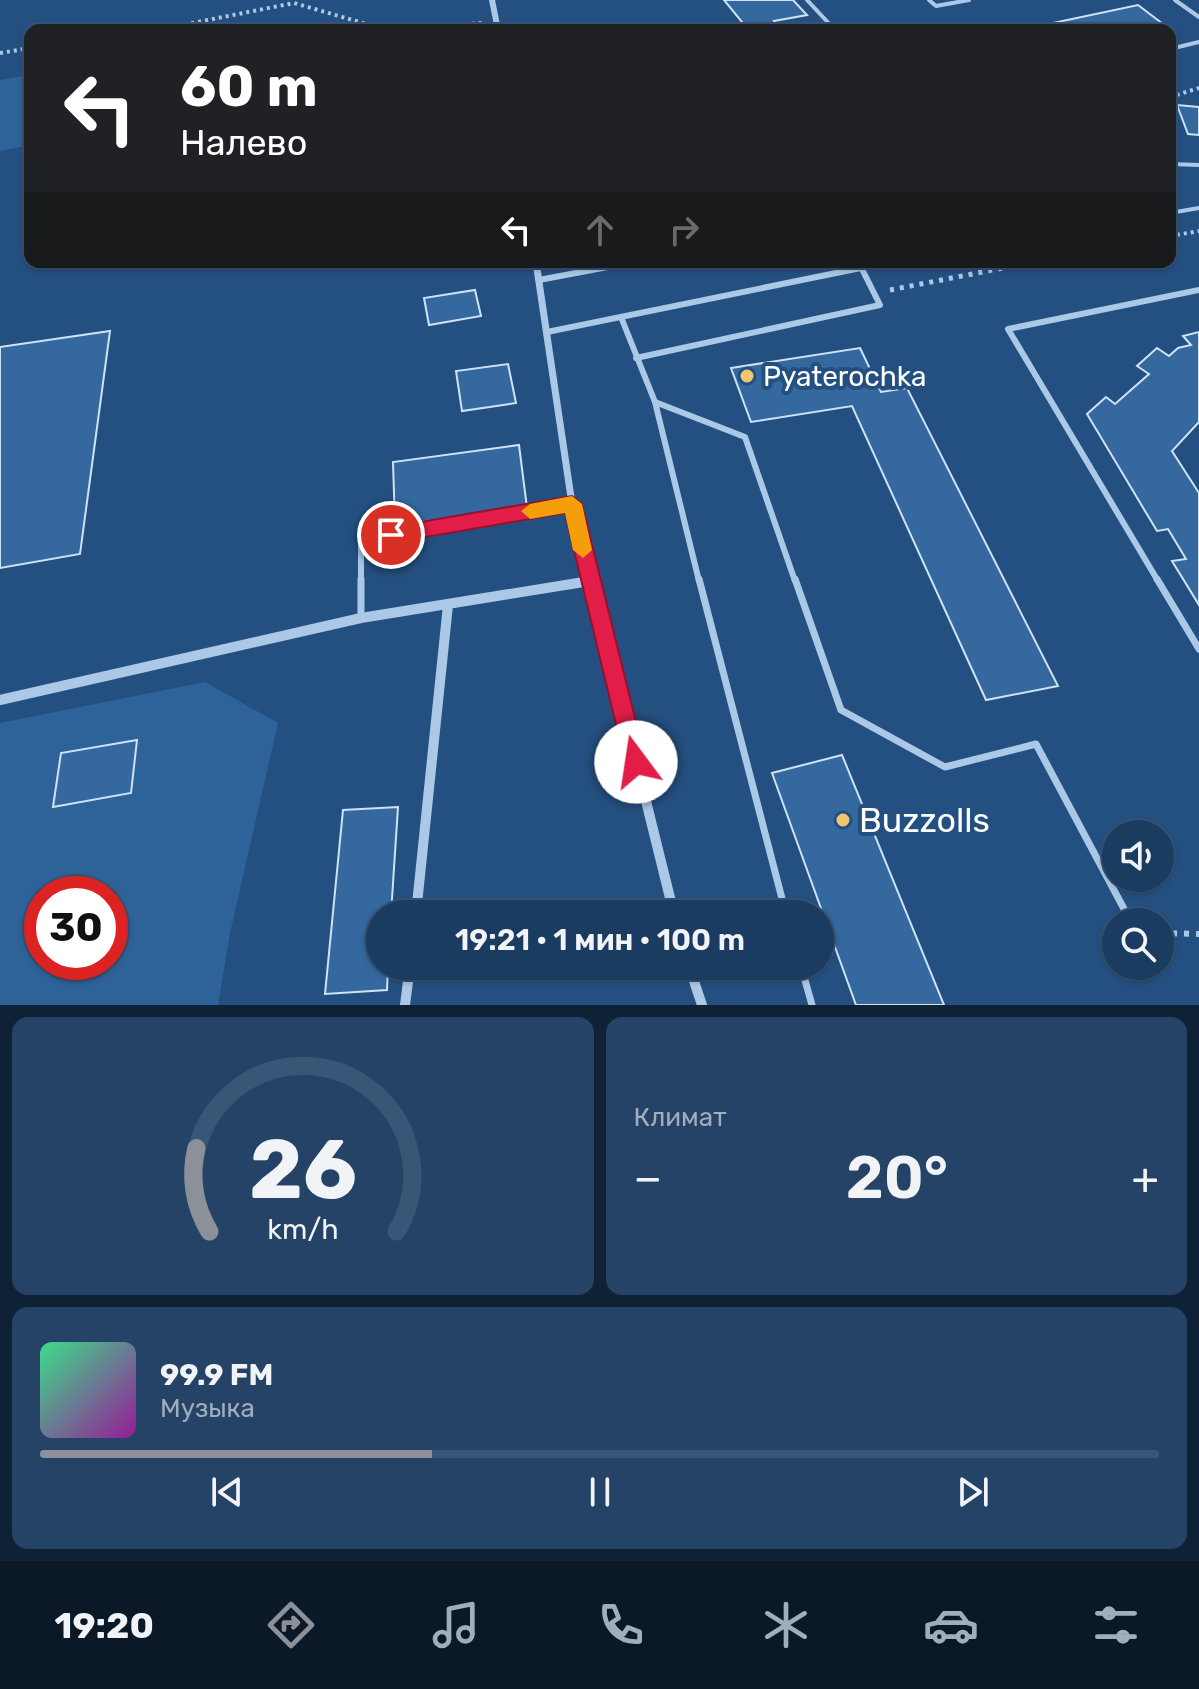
<!DOCTYPE html>
<html lang="ru">
<head>
<meta charset="utf-8">
<style>
  :root { --surface:#1b3c61; --page:#244367; --text:#f1f3f6; --muted:#a0adbd; --line:#395676; --accent:#8c9099 }
  body { margin:0; font-family:Rubik,sans-serif; background:var(--page); color:var(--text); height:100vh; display:flex; flex-direction:column; font-size:30px; white-space:nowrap }
  * { box-sizing:border-box; margin:0 }
  p { font-size:26px; color:var(--muted) }
  .icon { flex:none; width:44px; height:44px; fill:none; stroke:currentColor; stroke-width:2; stroke-linecap:round; stroke-linejoin:round }
  .map { position:relative; height:1005px; overflow:hidden }
  .sheet { display:flex; flex-direction:column; gap:12px; padding:12px; background:#0f2135; flex:1 }
  .sheet>* { flex:none }
  .top-card { position:absolute; left:24px; top:24px; width:1152px; height:244px; border-radius:16px; box-shadow:0 2px 6px #0004,0 0 0 2px var(--line); background:#202124; color:#fff; overflow:hidden }
  .fabs { position:absolute; left:1102px; top:820px; display:grid; gap:16px }
  .fabs a { display:grid; place-items:center; width:72px; height:72px; border-radius:50%; background:var(--surface); box-shadow:0 2px 6px #0004,0 0 0 2px var(--line); font-size:40px }
  .speed { position:absolute; left:24px; top:876px; display:flex; gap:16px; font-size:40px; font-weight:700; text-align:center }
  .speed>* { display:grid; place-content:center; width:104px; height:104px; border-radius:50%; background:var(--surface); box-shadow:0 2px 6px #0004,0 0 0 2px var(--line); line-height:1 }
  .speed .limit { border:12px solid #d22; background:#fff; color:#111 }
  .pin { position:absolute; display:grid; place-items:center; width:68px; height:68px; color:#fff; margin:-34px; border:4px solid #fff; border-radius:50%; box-shadow:0 2px 8px #0007 }
  .me { position:absolute; width:88px; margin:-44px; rotate:346deg; stroke-linejoin:round; filter:drop-shadow(0 0 6px #0008) }
  .turn { display:flex; align-items:center; gap:28px; height:168px; padding:0 24px; font-size:36px }
  .turn .icon { width:104px; height:104px; stroke-width:2.5 }
  .turn b { display:block; font-size:56px; line-height:68px }
  .lanes { display:flex; align-items:center; height:76px; padding:0 24px; background:#0003; justify-content:center; gap:40px; direction:ltr }
  .lanes .off { opacity:.35 }
  .big { font-size:60px; font-weight:600; line-height:1.1 }
  .sheet .widget { flex:1; display:flex; flex-direction:column; justify-content:center; gap:12px; min-width:0; padding:0 28px; border-radius:16px; background:var(--page) }
  .sheet .dial { align-items:center; gap:0 }
  .dial svg { height:208px; overflow:visible; fill:none; stroke:var(--line); stroke-width:7; stroke-linecap:round; text-anchor:middle }
  .dial text { fill:var(--text); stroke:none }
  .song { display:flex; align-items:center; gap:24px }
  .cover { width:96px; height:96px; border-radius:12px; background:linear-gradient(135deg,hsl(150 70% 55%),hsl(300 70% 35%)) }
  .played { height:8px; border-radius:4px; background:linear-gradient(90deg,var(--accent) 35%,var(--line) 35%) }
  .keys { display:flex; justify-content:space-around; direction:ltr }
  .heat { display:flex; justify-content:space-between; align-items:center; font-size:44px; direction:ltr }
  .sheet .tiles { flex:1; display:grid; gap:12px; grid-template-columns:1fr 1fr }
  .widget:last-child { grid-column:span 2 }
  .trip { position:absolute; left:366px; top:900px; width:468px; height:80px; border-radius:40px; background:var(--surface); box-shadow:0 2px 6px #0004,0 0 0 2px var(--line); font-weight:600; line-height:80px; text-align:center }
  .menu { display:flex; height:128px; justify-content:space-around; align-items:center; background:#0b1827; color:var(--muted) }
  .menu .icon { width:56px; height:56px }
  .menu .current { color:var(--accent) }
  .menu b { font-size:36px; color:var(--text) }
  .map>svg:first-child { display:block }
  .green { fill:#2e6399; fill-rule:evenodd }
  .building { fill:#34689e; stroke:#cee2f6; stroke-width:2 }
  .lines { fill:none; stroke-linecap:round; stroke-linejoin:round }
  .path-far2 { stroke:#abc9e7; stroke-width:4; stroke-dasharray:3 4; stroke-linecap:butt }
  .path-far1 { stroke:#abc9e7; stroke-width:5; stroke-dasharray:4 6; stroke-linecap:butt }
  .path { stroke:#abc9e7; stroke-width:6; stroke-dasharray:5 7; stroke-linecap:butt }
  .service-far2 { stroke:#abc9e7; stroke-width:4 }
  .service-far1 { stroke:#abc9e7; stroke-width:6 }
  .service { stroke:#abc9e7; stroke-width:7 }
  .minor-far2 { stroke:#abc9e7; stroke-width:6 }
  .minor-far1 { stroke:#abc9e7; stroke-width:7 }
  .minor { stroke:#abc9e7; stroke-width:10 }
  .route { fill:#e11d48; stroke:#92132f; stroke-width:2 }
  .slow { fill:#f59e0b }
  .poi-dot { fill:#f2c66e; stroke:#245081; stroke-width:3 }
  .labels { text-anchor:middle; stroke-width:8; stroke-linejoin:round; paint-order:stroke }
  .poi-label { font-size:28px; fill:#fff; stroke:#245081; text-anchor:start }
  .near-poi-label { font-size:34px; fill:#fff; stroke:#245081; text-anchor:start }
</style>
</head>
<body>
<div class="map">
<svg width="1199" height="1005" viewBox="0 0 1199 1005">
  <rect width="100%" height="100%" fill="#245081"/>
  <!-- green -->
  <path class="green" d="M30,75v70l-30,6v-71z
    M205,682l73,41 -48,210 -12,72h-218v-282zM42,894h68v68h-68z"/>
  <!-- building -->
  <path class="building" d="M724,0h69l14,15 -33,6 7,9h-47l13,-2z
    M1138,5l25,19 -27,6h-116z
    M1177,105l22,2v28l-11,-1z
    M475,290l6,26 -52,9 -5,-27z
    M110,331l-30,223 -80,14v-221z
    M1199,332v90l-27,29 27,42v112l-27,-44 14,-2 -18,-30 -11,2 -70,-117 19,-17 9,7 34,-30 -12,-8 20,-18 12,8 9,-8 13,-3 -8,-9z
    M860,348l21,44 26,-4 151,298 -72,14 -134,-294 -101,16 -20,-54z
    M508,364l8,39 -54,8 -6,-40z
    M519,445l8,63 -132,17 -2,-63z
    M137,740l-6,53 -78,14 8,-54z
    M842,755l102,250h-88l-84,-232z
    M398,807l-7,107h-11v52h8l-1,24 -62,4 18,-184z"/>
  <g class="lines">
    <!-- path-far2 -->
    <path class="path-far2" d="M157,30l137,-27 93,27
      M395,30l87,-7
      M0,53l30,-5
      M1170,97l29,-9
      M1170,236l29,-5"/>
    <!-- path-far1 -->
    <path class="path-far1" d="M890,290l144,-28"/>
    <!-- path -->
    <path class="path" d="M1160,933l39,1"/>
    <!-- service-far2 -->
    <path class="service-far2" d="M807,0l28,30
      M929,0l7,6 33,-6
      M1175,0l24,17
      M1170,49l29,-7
      M1170,164l29,1
      M1170,213l29,-5"/>
    <!-- service-far1 -->
    <path class="service-far1" d="M539,280l95,-18
      M621,317l34,85 44,179
      M547,332l343,-70
      M636,358l244,-53 -19,-38
      M655,402l90,35 50,144
      M361,581v-41l211,-36
      M1158,581l-150,-252 191,-39"/>
    <!-- service -->
    <path class="service" d="M361,579v39
      M699,579l87,335
      M795,579l46,131 104,57 91,-23 95,178
      M1157,579l42,70
      M801,966l11,39"/>
    <!-- minor-far2 -->
    <path class="minor-far2" d="M492,0l6,30"/>
    <!-- minor-far1 -->
    <path class="minor-far1" d="M536,262l36,242 19,77"/>
    <!-- minor -->
    <path class="minor" d="M591,579l83,335
      M0,700l361,-82 229,-37
      M416,914l32,-309
      M689,966l13,39
      M405,1005l5,-39"/>
  </g>
  <!-- route -->
  <path class="route" d="M572,496l10,8 64,258 -3,8 -7,3 -8,-3 -3,-8 -60,-249 -174,30 -9,-8 9,-8z"/>
  <!-- slow -->
  <path class="slow" d="M572,496l10,8 10,46 -9,8 -10,-8 -8,-37 -35,6 -9,-8 9,-7z"/>
  <!-- markers -->
  <g class="poi-dot">
    <circle cx="747" cy="376" r="8"/>
    <circle cx="843" cy="820" r="8"/>
  </g>
  <g class="labels">
    <!-- poi labels -->
    <g class="poi-label">
      <text x="763" y="386">Pyaterochka</text>
    </g>
    <!-- near-poi labels -->
    <g class="near-poi-label">
      <text x="859" y="832">Buzzolls</text>
    </g>
  </g>
</svg>
<div class="fabs">
<a><svg class="icon" aria-label="sound" viewBox="0 0 24 24"><path d="M4 9h4l5-4v14l-5-4H4zM17 9q2 3 0 6"/></svg></a>
<a><svg class="icon" aria-label="search" viewBox="0 0 24 24"><circle cx="10" cy="10" r="6"/><path d="M15 15l6 6"/></svg></a>
</div>
<div class="speed"><div class="limit">30</div></div>
<div class="pin" style="left:391px;top:535px;background:#d93025"><svg class="icon" aria-label="arrive" viewBox="0 0 24 24"><path d="M6 21V4h12l-3 4 3 4H6"/></svg></div>
<svg class="me" style="left:636px;top:762px" viewBox="-20 -20 40 40"><circle r="19" fill="#fff"/><path d="M0-13L10 11 0 6-10 11z" fill="#e11d48"/></svg>
<div class="trip">19:21 · 1 мин · 100 m</div>
<div class="top-card">
<div class="turn"><svg class="icon" aria-label="left" viewBox="0 0 24 24"><path d="M17 20v-9H6M10 6l-5 5 5 5"/></svg><div><b>60 m</b>Налево</div></div>
<div class="lanes"><svg class="icon" aria-label="left" viewBox="0 0 24 24"><path d="M17 20v-9H6M10 6l-5 5 5 5"/></svg><svg class="icon off" aria-label="ahead" viewBox="0 0 24 24"><path d="M12 20V5M6 11l6-6 6 6"/></svg><svg class="icon off" aria-label="right" viewBox="0 0 24 24"><path d="M7 20v-9h11M14 6l5 5-5 5"/></svg></div>
</div>
</div>
<section class="sheet">
<div class="tiles">
<div class="widget dial"><svg viewBox="0 0 100 80">
<path d="M14 69A42 42 0 1 1 86 69"/>
<path d="M14 69A42 42 0 0 1 9 37" stroke="#8c9099"/>
<text x="50" y="56" font-size="32" font-weight="700">26</text>
<text x="50" y="72" font-size="11">km/h</text>
</svg></div>
<div class="widget"><p>Климат</p>
<div class="heat"><a>−</a><b class="big">20°</b><a>+</a></div>
</div>
<div class="widget">
<div class="song"><i class="cover"></i><div><b>99.9 FM</b><p>Музыка</p></div></div>
<div class="played"></div>
<div class="keys"><svg class="icon" aria-label="previous" viewBox="0 0 24 24"><path d="M18 5L8 12l10 7zM5 5v14"/></svg><svg class="icon" aria-label="pause" viewBox="0 0 24 24"><path d="M8 5v14M16 5v14"/></svg><svg class="icon" aria-label="next" viewBox="0 0 24 24"><path d="M6 5l10 7-10 7zM19 5v14"/></svg></div>
</div>
</div>
</section>
<nav class="menu">
<b>19:20</b>
<svg class="icon current" aria-label="directions" viewBox="0 0 24 24"><path d="M12 3l9 9-9 9-9-9zM9 14v-3h6M13 9l2 2-2 2"/></svg>
<svg class="icon" aria-label="music" viewBox="0 0 24 24"><path d="M9 18V5l10-2v13"/><circle cx="6" cy="18" r="3"/><circle cx="16" cy="16" r="3"/></svg>
<svg class="icon" aria-label="phone" viewBox="0 0 24 24"><path d="M5 4h4l2 5-3 2q2 4 5 5l2-3 5 2v4C11 20 4 13 5 4z"/></svg>
<svg class="icon" aria-label="climate" viewBox="0 0 24 24"><path d="M12 3v18M4 7l16 10M4 17L20 7"/></svg>
<svg class="icon" aria-label="car" viewBox="0 0 24 24"><path d="M5 17H2v-5l4-1 3-4h7l3 4 3 1v5h-3M9 17h6M6 11h13"/><circle cx="7" cy="17" r="2"/><circle cx="17" cy="17" r="2"/></svg>
<svg class="icon" aria-label="filters" viewBox="0 0 24 24"><path d="M4 7h16M4 17h16"/><circle cx="9" cy="7" r="2"/><circle cx="15" cy="17" r="2"/></svg>
</nav>
</body>
</html>
